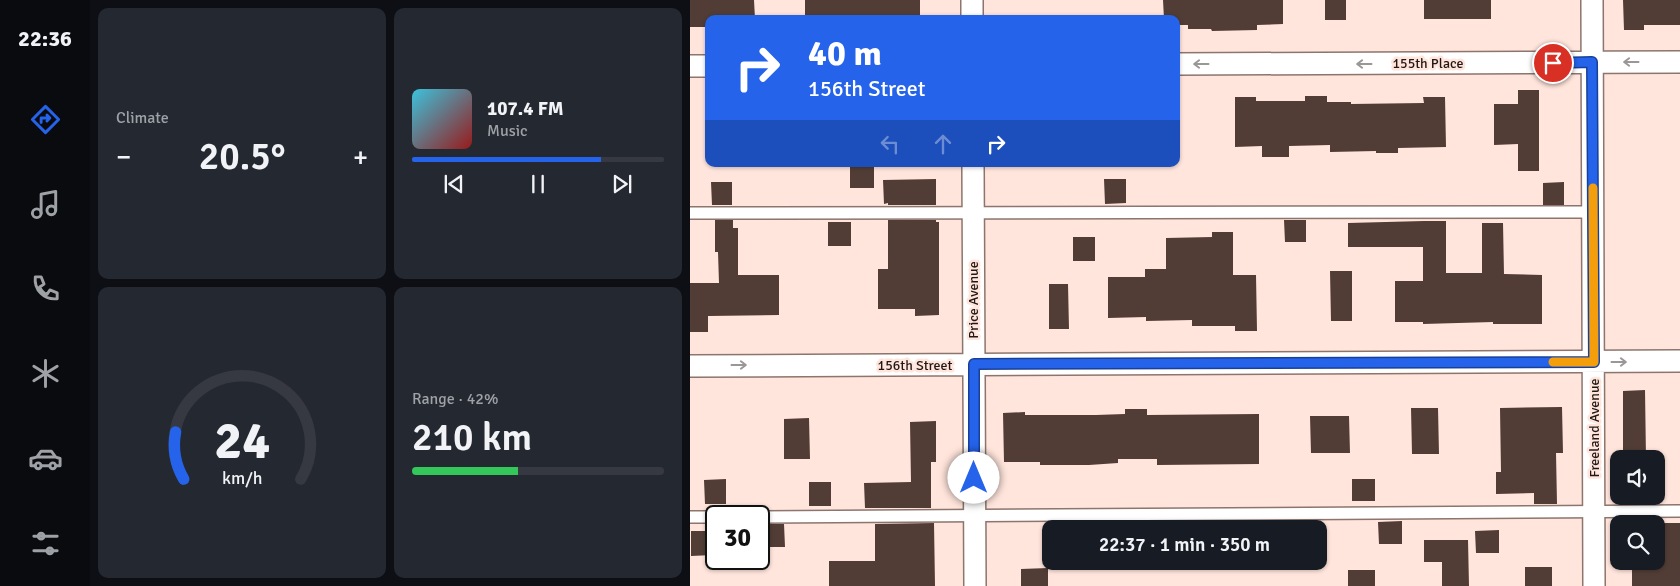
<!DOCTYPE html>
<html lang="en">
<head>
<meta charset="utf-8">
<style>
  :root { --surface:#171b24; --page:#242831; --text:#f1f3f6; --muted:#9ea1a6; --line:#363941; --accent:#2563eb }
  body { margin:0; font-family:Signika,sans-serif; background:var(--page); color:var(--text); height:100vh; display:flex; flex-direction:column; font-size:19px; white-space:nowrap }
  * { box-sizing:border-box; margin:0 }
  p { font-size:16px; color:var(--muted) }
  .icon { flex:none; width:28px; height:28px; fill:none; stroke:currentColor; stroke-width:2; stroke-linecap:round; stroke-linejoin:round }
  .map { position:relative; flex:1; overflow:hidden }
  .panel { display:flex; flex-direction:column; gap:8px; padding:8px; background:#0d0f14; width:600px }
  .panel>* { flex:none }
  .guide { position:absolute; left:15px; top:15px; width:475px; height:152px; border-radius:10px; box-shadow:0 1px 4px #0004; background:#2563eb; color:#fff; overflow:hidden }
  .controls { position:absolute; left:920px; top:450px; display:grid; gap:10px }
  .controls a { display:grid; place-items:center; width:55px; height:55px; border-radius:10px; background:var(--surface); box-shadow:0 1px 4px #0004; font-size:25px }
  .speed { position:absolute; left:15px; top:505px; display:flex; gap:10px; font-size:25px; font-weight:700; text-align:center }
  .speed>* { display:grid; place-content:center; width:65px; height:65px; border-radius:50%; background:var(--surface); box-shadow:0 1px 4px #0004; line-height:1 }
  .speed .limit { border:2px solid #111; border-radius:8px; background:#fff; color:#111 }
  .pin { position:absolute; display:grid; place-items:center; width:42px; height:42px; color:#fff; margin:-21px; border:2px solid #fff; border-radius:50%; box-shadow:0 1px 5px #0007 }
  .me { position:absolute; width:55px; margin:-28px; rotate:0deg; stroke-linejoin:round; filter:drop-shadow(0 0 4px #0008) }
  .turn { display:flex; align-items:center; gap:18px; height:105px; padding:0 20px; font-size:22px }
  .turn .icon { width:65px; height:65px; stroke-width:2.5 }
  .turn b { display:block; font-size:35px; line-height:42px }
  .lanes { display:flex; align-items:center; height:48px; padding:0 20px; background:#0003; justify-content:center; gap:25px; direction:ltr }
  .lanes .off { opacity:.35 }
  .big { font-size:38px; font-weight:600; line-height:1.1 }
  .panel .card { flex:1; display:flex; flex-direction:column; justify-content:center; gap:8px; min-width:0; padding:0 18px; border-radius:10px; background:var(--page) }
  .panel .dial { align-items:center; gap:0 }
  .dial svg { height:130px; overflow:visible; fill:none; stroke:var(--line); stroke-width:7; stroke-linecap:round; text-anchor:middle }
  .dial text { fill:var(--text); stroke:none }
  .song { display:flex; align-items:center; gap:15px }
  .cover { width:60px; height:60px; border-radius:8px; background:linear-gradient(135deg,hsl(190 70% 55%),hsl(0 70% 35%)) }
  .played { height:5px; border-radius:2px; background:linear-gradient(90deg,var(--accent) 75%,var(--line) 75%) }
  .keys { display:flex; justify-content:space-around; direction:ltr }
  .heat { display:flex; justify-content:space-between; align-items:center; font-size:28px; direction:ltr }
  .charge { height:8px; border-radius:4px; background:linear-gradient(90deg,#34c759 42%,var(--line) 0) }
  .panel .tiles { flex:1; display:grid; gap:8px; grid-template-columns:repeat(2,1fr) }
  .trip { position:absolute; left:352px; top:520px; width:285px; height:50px; border-radius:10px; background:var(--surface); box-shadow:0 1px 4px #0004; font-weight:600; line-height:50px; text-align:center }
  main { display:flex; flex:1; min-height:0 }
  .dock { display:flex; flex-direction:column; width:90px; justify-content:space-around; align-items:center; background:#090b0e; color:var(--muted) }
  .dock .icon { width:35px; height:35px }
  .dock .active { color:var(--accent) }
  .dock b { font-size:22px; color:var(--text) }
  .map>svg:first-child { display:block }
  .building { fill:#513d35 }
  .lines { fill:none; stroke-linecap:round; stroke-linejoin:round }
  .lane-casing { stroke:#8c756d; stroke-width:14 }
  .street-casing { stroke:#8c756d; stroke-width:24 }
  .lane { stroke:#fff; stroke-width:11 }
  .street { stroke:#fff; stroke-width:21 }
  .oneway { stroke:#9b9796 }
  .route-casing { stroke:#184099; stroke-width:12 }
  .route { stroke:#2563eb; stroke-width:9 }
  .slow { stroke:#f59e0b; stroke-width:9 }
  .labels { text-anchor:middle; stroke-width:5; stroke-linejoin:round; paint-order:stroke }
  .street-label { font-size:14px; fill:#211815; stroke:#ffe5dc }
</style>
</head>
<body>
<main>
<nav class="dock">
<b>22:36</b>
<svg class="icon active" aria-label="directions" viewBox="0 0 24 24"><path d="M12 3l9 9-9 9-9-9zM9 14v-3h6M13 9l2 2-2 2"/></svg>
<svg class="icon" aria-label="music" viewBox="0 0 24 24"><path d="M9 18V5l10-2v13"/><circle cx="6" cy="18" r="3"/><circle cx="16" cy="16" r="3"/></svg>
<svg class="icon" aria-label="phone" viewBox="0 0 24 24"><path d="M5 4h4l2 5-3 2q2 4 5 5l2-3 5 2v4C11 20 4 13 5 4z"/></svg>
<svg class="icon" aria-label="climate" viewBox="0 0 24 24"><path d="M12 3v18M4 7l16 10M4 17L20 7"/></svg>
<svg class="icon" aria-label="car" viewBox="0 0 24 24"><path d="M5 17H2v-5l4-1 3-4h7l3 4 3 1v5h-3M9 17h6M6 11h13"/><circle cx="7" cy="17" r="2"/><circle cx="17" cy="17" r="2"/></svg>
<svg class="icon" aria-label="filters" viewBox="0 0 24 24"><path d="M4 7h16M4 17h16"/><circle cx="9" cy="7" r="2"/><circle cx="15" cy="17" r="2"/></svg>
</nav>
<section class="panel">
<div class="tiles">
<div class="card"><p>Climate</p>
<div class="heat"><a>−</a><b class="big">20.5°</b><a>+</a></div>
</div>
<div class="card">
<div class="song"><i class="cover"></i><div><b>107.4 FM</b><p>Music</p></div></div>
<div class="played"></div>
<div class="keys"><svg class="icon" aria-label="previous" viewBox="0 0 24 24"><path d="M18 5L8 12l10 7zM5 5v14"/></svg><svg class="icon" aria-label="pause" viewBox="0 0 24 24"><path d="M8 5v14M16 5v14"/></svg><svg class="icon" aria-label="next" viewBox="0 0 24 24"><path d="M6 5l10 7-10 7zM19 5v14"/></svg></div>
</div>
<div class="card dial"><svg viewBox="0 0 100 80">
<path d="M14 69A42 42 0 1 1 86 69"/>
<path d="M14 69A42 42 0 0 1 9 40" stroke="#2563eb"/>
<text x="50" y="56" font-size="32" font-weight="700">24</text>
<text x="50" y="72" font-size="11">km/h</text>
</svg></div>
<div class="card"><p>Range · 42%</p><b class="big">210 km</b><div class="charge"></div></div>
</div>
</section>
<div class="map">
<svg width="990" height="586" viewBox="0 0 990 586">
  <rect width="100%" height="100%" fill="#ffe5dc"/>
  <!-- building -->
  <path class="building" d="M0,0h64l1,19h-47v8h-18z
    M115,0h115v19h-115z
    M473,0h120v24l-26,1v5l-45,1 -1,-2h-23v-4h-12v-6h-12z
    M635,0h21v20h-21z
    M734,0h67v19h-67z
    M933,0h57v25h-36v5h-20z
    M828,90h21v81h-21v-27l-24,1v-41h24z
    M615,96h22v6h24v2l73,-1 -1,-6h22l1,50 -48,1v5h-22v-2l-46,1v-7l-41,1v11h-27v-11l-27,1v-50h21v4h49z
    M160,164h24v24h-24z
    M246,179v26h-48v-2l-4,1 -1,-24z
    M414,179h22v24l-21,1z
    M21,182h21v23h-20z
    M874,182v23h-21v-22z
    M25,220h18v8h5v47h41v40l-71,1v16h-18v-49h29l-1,-31h-3z
    M198,220h48v2h3v93l-24,1v-7h-37v-40h10z
    M594,220h22v22h-21z
    M734,221h22v52h36v-50h21l1,51 38,1v49h-49v-2l-70,2v-2h-28v-41h28v-34h-75v-24z
    M138,222h23v24h-23z
    M522,232h21v43h23l1,56h-22v-5h-43v-6l-46,1v-4l-38,1v-41h37v-8h21v-31l46,-1z
    M383,237h22v24h-22z
    M640,271h22v50h-21z
    M359,284h19l1,45h-20z
    M955,390l1,69h-23v-68z
    M872,407l1,46h-7l1,51h-23v-11l-38,1v-22h5l-1,-64z
    M721,408h27l1,46h-27z
    M435,409h22v6l112,-1v50l-102,1v-6h-39v4l-29,2h-49v-3h-36l-1,-49 22,-1v3h71l29,-1z
    M620,416h39l1,37h-39z
    M119,418l1,41h-26v-40z
    M246,421v41h-5v46h-66l-1,-25 47,-1 -1,-60z
    M36,479v25h-21l-1,-24z
    M662,479h23v22h-23z
    M119,482h22v24h-22z
    M712,521v23h-23l-1,-22z
    M244,523l1,63h-106v-25h46v-37z
    M971,523h19v63h-48v-19h29z
    M72,524h22l1,23h-22z
    M809,530v23h-23l-1,-22z
    M1,531h21l1,24 -22,1z
    M734,540h44l1,46h-27v-24h-18z
    M835,567h27v19h-27z
    M358,568v18h-27v-17z
    M658,570h27v16h-27z"/>
  <g class="lines">
    <defs>
      <path id="lane" d="M0,213l903,-1
        M0,517h26
        M69,517l921,-6"/>
      <path id="street" d="M282,0v19
        M902,0l2,586
        M486,64l504,-2
        M0,66h19
        M283,164l2,422
        M0,366l990,-5"/>
    </defs>
    <!-- lane casing -->
    <use href="#lane" class="lane-casing"/>
    <!-- street casing -->
    <use href="#street" class="street-casing"/>
    <!-- lane -->
    <use href="#lane" class="lane"/>
    <!-- street -->
    <use href="#street" class="street"/>
  </g>
  <!-- one-way arrows -->
  <defs><path id="oneway-shaft" d="M-6 0H5M1.5-3L5.5 0L1.5 3" fill="none" stroke-width="1.6" stroke-linecap="round" stroke-linejoin="round" transform="scale(1.25)"/></defs>
  <g class="oneway">
    <use href="#oneway-shaft" transform="translate(941 62) rotate(180)"/>
    <use href="#oneway-shaft" transform="translate(511 64) rotate(180)"/>
    <use href="#oneway-shaft" transform="translate(674 64) rotate(180)"/>
    <use href="#oneway-shaft" transform="translate(929 362)"/>
    <use href="#oneway-shaft" transform="translate(49 365)"/>
  </g>
  <g class="lines">
    <defs>
      <path id="route" d="M284,478v-114l620,-2 -2,-300 -39,1"/>
    </defs>
    <!-- route casing -->
    <use href="#route" class="route-casing"/>
    <!-- route -->
    <use href="#route" class="route"/>
    <!-- slow -->
    <path class="slow" d="M863,362h41l-1,-174"/>
  </g>
  <g class="labels">
    <!-- street labels -->
    <g class="street-label">
      <text x="738" y="68">155th Place</text>
      <text transform="translate(283 300) rotate(-90)" y="5">Price Avenue</text>
      <text x="225" y="370">156th Street</text>
      <text transform="translate(904 428) rotate(-90)" y="5">Freeland Avenue</text>
    </g>
  </g>
</svg>
<div class="controls">
<a><svg class="icon" aria-label="sound" viewBox="0 0 24 24"><path d="M4 9h4l5-4v14l-5-4H4zM17 9q2 3 0 6"/></svg></a>
<a><svg class="icon" aria-label="search" viewBox="0 0 24 24"><circle cx="10" cy="10" r="6"/><path d="M15 15l6 6"/></svg></a>
</div>
<div class="speed"><div class="limit">30</div></div>
<div class="pin" style="left:863px;top:63px;background:#d93025"><svg class="icon" aria-label="arrive" viewBox="0 0 24 24"><path d="M6 21V4h12l-3 4 3 4H6"/></svg></div>
<svg class="me" style="left:284px;top:478px" viewBox="-20 -20 40 40"><circle r="19" fill="#fff"/><path d="M0-13L10 11 0 6-10 11z" fill="#2563eb"/></svg>
<div class="trip">22:37 · 1 min · 350 m</div>
<div class="guide">
<div class="turn"><svg class="icon" aria-label="right" viewBox="0 0 24 24"><path d="M7 20v-9h11M14 6l5 5-5 5"/></svg><div><b>40 m</b>156th Street</div></div>
<div class="lanes"><svg class="icon off" aria-label="left" viewBox="0 0 24 24"><path d="M17 20v-9H6M10 6l-5 5 5 5"/></svg><svg class="icon off" aria-label="ahead" viewBox="0 0 24 24"><path d="M12 20V5M6 11l6-6 6 6"/></svg><svg class="icon" aria-label="right" viewBox="0 0 24 24"><path d="M7 20v-9h11M14 6l5 5-5 5"/></svg></div>
</div>
</div>
</main>
</body>
</html>
